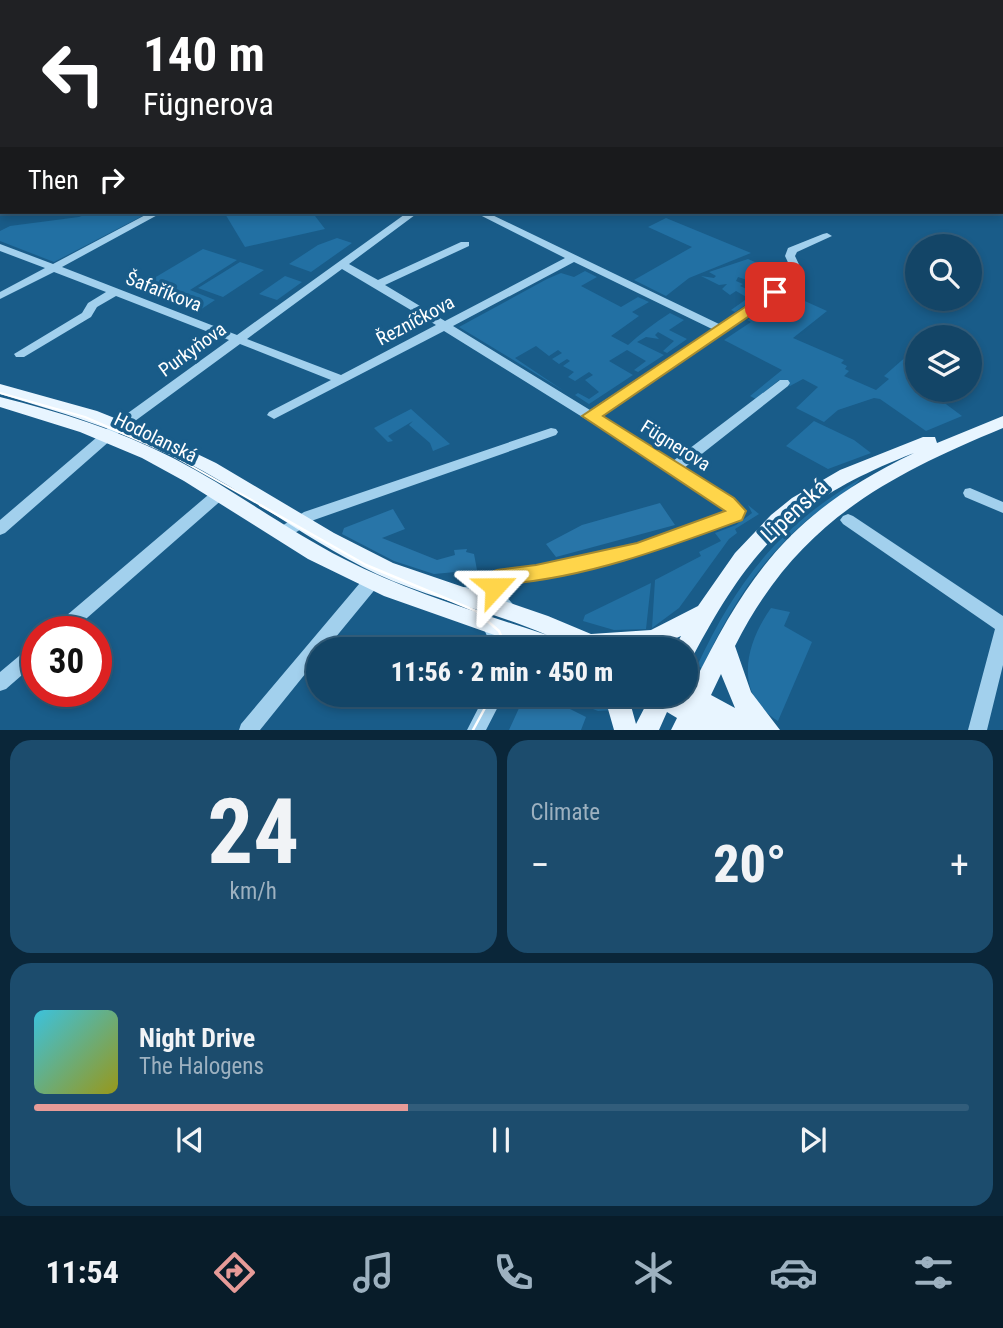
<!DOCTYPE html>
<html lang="en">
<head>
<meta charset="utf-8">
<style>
  :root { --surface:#134567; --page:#1c4c6d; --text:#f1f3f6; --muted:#9db1c0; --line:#325d7b; --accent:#e69b98 }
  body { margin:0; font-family:"Roboto Condensed",sans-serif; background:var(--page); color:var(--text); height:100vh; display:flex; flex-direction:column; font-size:26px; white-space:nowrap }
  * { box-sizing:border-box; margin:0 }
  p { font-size:23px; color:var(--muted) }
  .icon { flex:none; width:38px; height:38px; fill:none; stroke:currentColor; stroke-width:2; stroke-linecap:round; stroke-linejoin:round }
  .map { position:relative; height:730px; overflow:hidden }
  .side { display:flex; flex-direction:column; gap:10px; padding:10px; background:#0a2639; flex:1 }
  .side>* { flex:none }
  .top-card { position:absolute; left:0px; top:0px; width:1004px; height:214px; box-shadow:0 4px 10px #0003,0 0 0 2px var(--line); background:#202124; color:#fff; overflow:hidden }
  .buttons { position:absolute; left:905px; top:234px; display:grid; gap:14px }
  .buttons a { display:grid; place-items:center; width:77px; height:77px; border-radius:50%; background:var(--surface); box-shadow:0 4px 10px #0003,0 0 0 2px var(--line); font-size:35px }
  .speed { position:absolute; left:21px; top:616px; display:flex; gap:14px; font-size:35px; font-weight:700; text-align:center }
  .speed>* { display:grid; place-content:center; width:91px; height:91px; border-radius:50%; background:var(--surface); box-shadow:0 4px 10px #0003,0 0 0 2px var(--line); line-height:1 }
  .speed .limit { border:10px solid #d22; background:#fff; color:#111 }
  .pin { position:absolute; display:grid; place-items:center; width:60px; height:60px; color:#fff; margin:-30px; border-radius:14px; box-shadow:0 4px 10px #0006 }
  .me { position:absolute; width:77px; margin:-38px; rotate:66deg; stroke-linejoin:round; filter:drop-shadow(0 0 5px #0008) }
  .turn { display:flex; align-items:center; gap:24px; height:147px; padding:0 28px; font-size:32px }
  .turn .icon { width:91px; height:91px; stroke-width:2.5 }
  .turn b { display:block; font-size:49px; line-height:60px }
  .then { display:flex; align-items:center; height:66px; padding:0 28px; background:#0003; gap:14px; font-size:26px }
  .big { font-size:52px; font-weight:800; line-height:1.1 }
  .side .card { flex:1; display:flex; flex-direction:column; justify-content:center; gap:10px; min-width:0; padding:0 24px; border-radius:21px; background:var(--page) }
  .side .dial { align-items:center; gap:0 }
  .dial b { font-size:91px; line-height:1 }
  .song { display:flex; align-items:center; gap:21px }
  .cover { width:84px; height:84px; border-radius:10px; background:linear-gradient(135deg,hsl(190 70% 55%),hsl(60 70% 35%)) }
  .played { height:7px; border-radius:4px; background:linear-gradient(90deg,var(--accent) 40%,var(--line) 40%) }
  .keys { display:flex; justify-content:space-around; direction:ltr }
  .heat { display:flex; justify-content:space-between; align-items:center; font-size:38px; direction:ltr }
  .side .tiles { flex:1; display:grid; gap:10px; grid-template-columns:1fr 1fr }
  .card:last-child { grid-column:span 2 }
  .trip { position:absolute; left:306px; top:637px; width:392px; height:70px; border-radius:35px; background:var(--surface); box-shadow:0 4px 10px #0003,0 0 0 2px var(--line); font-weight:800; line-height:70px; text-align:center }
  .dock { display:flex; height:112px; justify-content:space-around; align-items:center; background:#081c29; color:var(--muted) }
  .dock .icon { width:49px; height:49px }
  .dock .selected { color:var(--accent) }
  .dock b { font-size:32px; color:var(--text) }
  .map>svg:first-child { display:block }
  .green { fill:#2270a3 }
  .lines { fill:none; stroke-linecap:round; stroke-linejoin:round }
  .stream { stroke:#95cdf0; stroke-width:2 }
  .building { fill:#2875a8 }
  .minor { fill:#a2d0ed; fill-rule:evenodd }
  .major { fill:#e8f5ff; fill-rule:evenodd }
  .tram-far1 { stroke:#fff; stroke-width:2 }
  .tram { stroke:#fff; stroke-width:2.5 }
  .route { fill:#ffd54a; stroke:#a68a30; stroke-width:2 }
  .labels { text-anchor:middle; stroke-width:7; stroke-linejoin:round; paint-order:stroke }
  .street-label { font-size:19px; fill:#fff; stroke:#195c89 }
  .near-street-label { font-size:23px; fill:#fff; stroke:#195c89 }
</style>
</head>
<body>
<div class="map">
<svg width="1003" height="730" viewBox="0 0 1003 730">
  <rect width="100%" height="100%" fill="#195c89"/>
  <!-- green -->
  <path class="green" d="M91,212c20,0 41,4 59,0l-96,50 -54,-21v-10l10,-5 69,-9z
    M224,212h88l13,17 -80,18z
    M666,218l85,35 -62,25 -23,18 -32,-16 58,-33 -44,-20z
    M337,238l15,5 -41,29 -22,-8 29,-19z
    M203,249l34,11 -47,30 25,10 -15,10 -61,-23z
    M748,259l18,8 -4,3 16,9 -8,5 -18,-8 -5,4 -9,-3 -2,4 7,3 -3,2 16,7 10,-2 -31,21 -4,-2 17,-12 -12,-7 -6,4 -8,-6 5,-5 -8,1 -18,-9 13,2 2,-2 -7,-4z
    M240,262l24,8 -41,27 -25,-9z
    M585,271l12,6 -16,9 40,21 17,-10 11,5 -17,10 7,4 -28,20 17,9c12,-11 26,-22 42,-32l14,7 -15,10 18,9 -20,14 -4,-2 11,-10 -16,-9 -3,3 4,4 -13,-2 -9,5 27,13 -26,17 -4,-2 12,-9 -19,-11 -18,11 24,14 -44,29 -14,-9 3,-2 11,6 10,-7 -14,-12 8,-5 -4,-3 -14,9 -7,-4 6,-5 -11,-6 7,-5 -3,-2 -8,5 -7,-5 10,-6 -4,-3 -9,6 -13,-10 -21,12 49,33 -105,-64 88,-48 14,-6 13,4z
    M285,276l17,6 -25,18 -18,-6z
    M787,293l40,18 -34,27 51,22 -3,3 6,3 -2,3 4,2 -5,5 32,14 13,-11 -5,-3 33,-29v43h20l-6,3 31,23 -36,15 -46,-32 -6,-1 -36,12 -14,12 -28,-14 22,-21 -15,-8 -13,7 -11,-6 -23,19 -6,-3 32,-26 -58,-30 27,-18 -4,-2z
    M411,409l39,35 -17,7 -3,-8 -21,-18 4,-4 -25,15 5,5 -5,1 -14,-14z
    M814,421l40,19 17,13 -43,16 -42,-23z
    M860,479c-1,5 -43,33 -53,41 -50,44 -77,88 -105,148l-5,-2c39,-84 82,-140 163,-187z
    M748,505l11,9 -24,15 2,4 -8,6 -50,69 -27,20 3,-48 46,-24 -2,-4 22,-11 -6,-8 21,-8 16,-12z
    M651,583l-5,46 -32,1 -31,-9 2,-6z
    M771,608l19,4 -6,14 28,16 -34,79c-45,-27 -33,-76 -7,-113z
    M557,695l51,1 7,14 -17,1z"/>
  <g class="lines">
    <!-- stream -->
    <path class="stream" d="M544,0l2,2"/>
  </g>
  <!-- building -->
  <path class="building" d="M660,503l15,22 -119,32 -10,-13 36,-19z
    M393,509l12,20 -23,9 55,22 18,-5 -1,-5 13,-1 -1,3 8,2 3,16 -43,4 -40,-13 -52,-27 2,-6z
    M525,695h17l44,22 -5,13h-72z"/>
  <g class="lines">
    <!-- minor -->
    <path class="minor" d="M195,0h6v2h-6z
      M0,7h2v4h-2z
      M0,28h2v4h-2z
      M0,73h2l-2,5z
      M0,113h2v5h-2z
      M151,212h12l-101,55 175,68 171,-123h11l-70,52 29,16 83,-38h8v4l-84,39 60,36 120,-63 -91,-46h12l233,112 71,-47 3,-4 -8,-17 3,-8 35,-14 4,-1 5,3 -35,16 -2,4 8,17 -5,8 -198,135 73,45 107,-81h8l2,3 -2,3 -104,82 57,39 2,4 -5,10c-75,27 -150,53 -230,61l-3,2v11l12,14 -2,5c-14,5 -22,-9 -27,-21 -9,5 -23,9 -34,6l-2,-5 2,-5 21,-4 18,-12 12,-3 30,-3 103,-23 90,-31 -59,-42 -225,-140 -170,88 -7,-4 2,-3 62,-32 -91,-36 -120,88 -115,101 -5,2v-15l110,-94 119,-86 -113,-44 -19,11 -6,10 -67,40h-8l-2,-3 68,-41 6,-10 18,-11 -52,-20 -54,27v-7l45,-24 -45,-17v-7l53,20zM574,262l138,67 -122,81 -137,-84zM342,269l94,56 -95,50 -94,-36z
      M551,428l5,1 2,3 -2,3 -242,85c-11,7 -24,20 -37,17l-3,-4 3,-4 27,-17z
      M970,488l33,14v11l-38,-16 -2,-4 2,-4z
      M219,489l5,1 2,4 -2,4 -153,134h-20l2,-5 161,-137z
      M848,514l5,2 150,100v49l-16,65h-19l27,-101 -152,-105 -3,-4 3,-4z
      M371,576l6,1 2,5 -2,5 -51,62h-8v9l-58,72h-21l2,-6 124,-147z
      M490,618l6,2 15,29h-18l-11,-24 2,-5z
      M37,644v18l-31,27 -6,2v-19l31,-26z
      M485,695h19l-18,35h-19z"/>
    <!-- major -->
    <path class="major" d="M0,384l97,27 65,26 54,26 118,70 59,30 155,53 43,18 60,-4 47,-24 37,-53 36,-38 21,-17 48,-28 83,-33h12l2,6 66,-27v12c-121,50 -207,97 -268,218l16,46 29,38h-109l6,-12 -10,-6 -8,18h-45l-10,-35h24l8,29 13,-25 -2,-4h39v-12l7,2c57,-116 102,-175 221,-232 -118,46 -162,92 -221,203l-7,2v-9h-12l7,-13 -27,12 -74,1 -10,-4 2,4h-38l-150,-53 -76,-37 -124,-78 -42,-23 -62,-26 -80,-25v-10c60,15 119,33 175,62 58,30 110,70 169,100 64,33 134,53 203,76 -55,-24 -116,-36 -170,-61 -61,-29 -115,-70 -174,-103 -64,-35 -133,-56 -203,-77zM721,674l14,34 -24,-13z"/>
    <!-- tram-far1 -->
    <path class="tram-far1" d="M0,393l85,24 85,37 94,53"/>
    <!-- tram -->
    <path class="tram" d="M260,505l106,60 110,46 23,20 8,18
      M473,730l19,-35"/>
  </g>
  <!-- route -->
  <path class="route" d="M775,287l5,2v6l-177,121 131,82 12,13 -4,9c-76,28 -153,57 -235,64l-5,9 -7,3 -8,-3 -3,-6 8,-15 5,-2 39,-5 101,-22 88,-32 -143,-95z"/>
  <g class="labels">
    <!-- street labels -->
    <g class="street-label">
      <text transform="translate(164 291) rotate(21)" y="7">Šafaříkova</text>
      <text transform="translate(415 320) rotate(-28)" y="7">Řezníčkova</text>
      <text transform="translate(192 349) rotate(-36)" y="7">Purkyňova</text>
      <text transform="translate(156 437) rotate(26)" y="7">Hodolanská</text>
      <text transform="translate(676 445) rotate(32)" y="7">Fügnerova</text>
    </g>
    <!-- near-street labels -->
    <g class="near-street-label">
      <text transform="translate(794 511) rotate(-43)" y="8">Lipenská</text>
    </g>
  </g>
</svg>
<div class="buttons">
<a><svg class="icon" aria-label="search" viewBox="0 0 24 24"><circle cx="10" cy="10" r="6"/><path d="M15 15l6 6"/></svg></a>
<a><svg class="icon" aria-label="layers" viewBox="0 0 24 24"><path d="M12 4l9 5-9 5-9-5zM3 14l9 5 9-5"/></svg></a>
</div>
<div class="speed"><div class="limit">30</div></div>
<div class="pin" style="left:775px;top:292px;background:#d93025"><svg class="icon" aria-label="arrive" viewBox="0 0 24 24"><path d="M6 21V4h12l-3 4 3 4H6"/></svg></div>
<svg class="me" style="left:495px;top:587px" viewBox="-20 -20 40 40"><path d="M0-17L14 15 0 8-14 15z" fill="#ffd54a" stroke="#fff" stroke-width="4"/></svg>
<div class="trip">11:56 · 2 min · 450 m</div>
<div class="top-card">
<div class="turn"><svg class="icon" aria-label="left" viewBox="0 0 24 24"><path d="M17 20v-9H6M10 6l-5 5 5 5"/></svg><div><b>140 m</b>Fügnerova</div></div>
<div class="then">Then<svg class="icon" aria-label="right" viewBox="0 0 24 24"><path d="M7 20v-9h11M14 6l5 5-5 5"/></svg></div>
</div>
</div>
<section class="side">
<div class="tiles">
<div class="card dial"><b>24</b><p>km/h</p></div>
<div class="card"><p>Climate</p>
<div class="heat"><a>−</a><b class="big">20°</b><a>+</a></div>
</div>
<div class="card">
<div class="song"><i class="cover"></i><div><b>Night Drive</b><p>The Halogens</p></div></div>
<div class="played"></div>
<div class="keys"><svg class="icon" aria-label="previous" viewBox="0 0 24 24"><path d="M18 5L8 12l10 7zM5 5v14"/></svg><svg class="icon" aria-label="pause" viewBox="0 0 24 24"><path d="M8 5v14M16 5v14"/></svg><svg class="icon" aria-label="next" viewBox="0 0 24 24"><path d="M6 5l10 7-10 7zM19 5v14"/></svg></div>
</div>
</div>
</section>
<nav class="dock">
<b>11:54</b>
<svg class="icon selected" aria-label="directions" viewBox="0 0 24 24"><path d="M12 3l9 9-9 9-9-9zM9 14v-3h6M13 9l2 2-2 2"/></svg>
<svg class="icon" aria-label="music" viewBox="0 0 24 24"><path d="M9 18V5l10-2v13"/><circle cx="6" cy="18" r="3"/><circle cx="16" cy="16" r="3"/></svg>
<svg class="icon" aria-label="phone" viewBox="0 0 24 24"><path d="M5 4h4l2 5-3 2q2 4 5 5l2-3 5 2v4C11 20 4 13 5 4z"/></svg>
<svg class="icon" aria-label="climate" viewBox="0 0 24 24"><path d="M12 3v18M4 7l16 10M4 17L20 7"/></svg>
<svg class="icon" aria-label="car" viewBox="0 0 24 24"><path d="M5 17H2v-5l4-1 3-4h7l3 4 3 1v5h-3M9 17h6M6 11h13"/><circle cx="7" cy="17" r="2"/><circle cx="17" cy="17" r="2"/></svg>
<svg class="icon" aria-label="filters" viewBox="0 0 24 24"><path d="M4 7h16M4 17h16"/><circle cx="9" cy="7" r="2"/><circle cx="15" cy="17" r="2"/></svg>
</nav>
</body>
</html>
